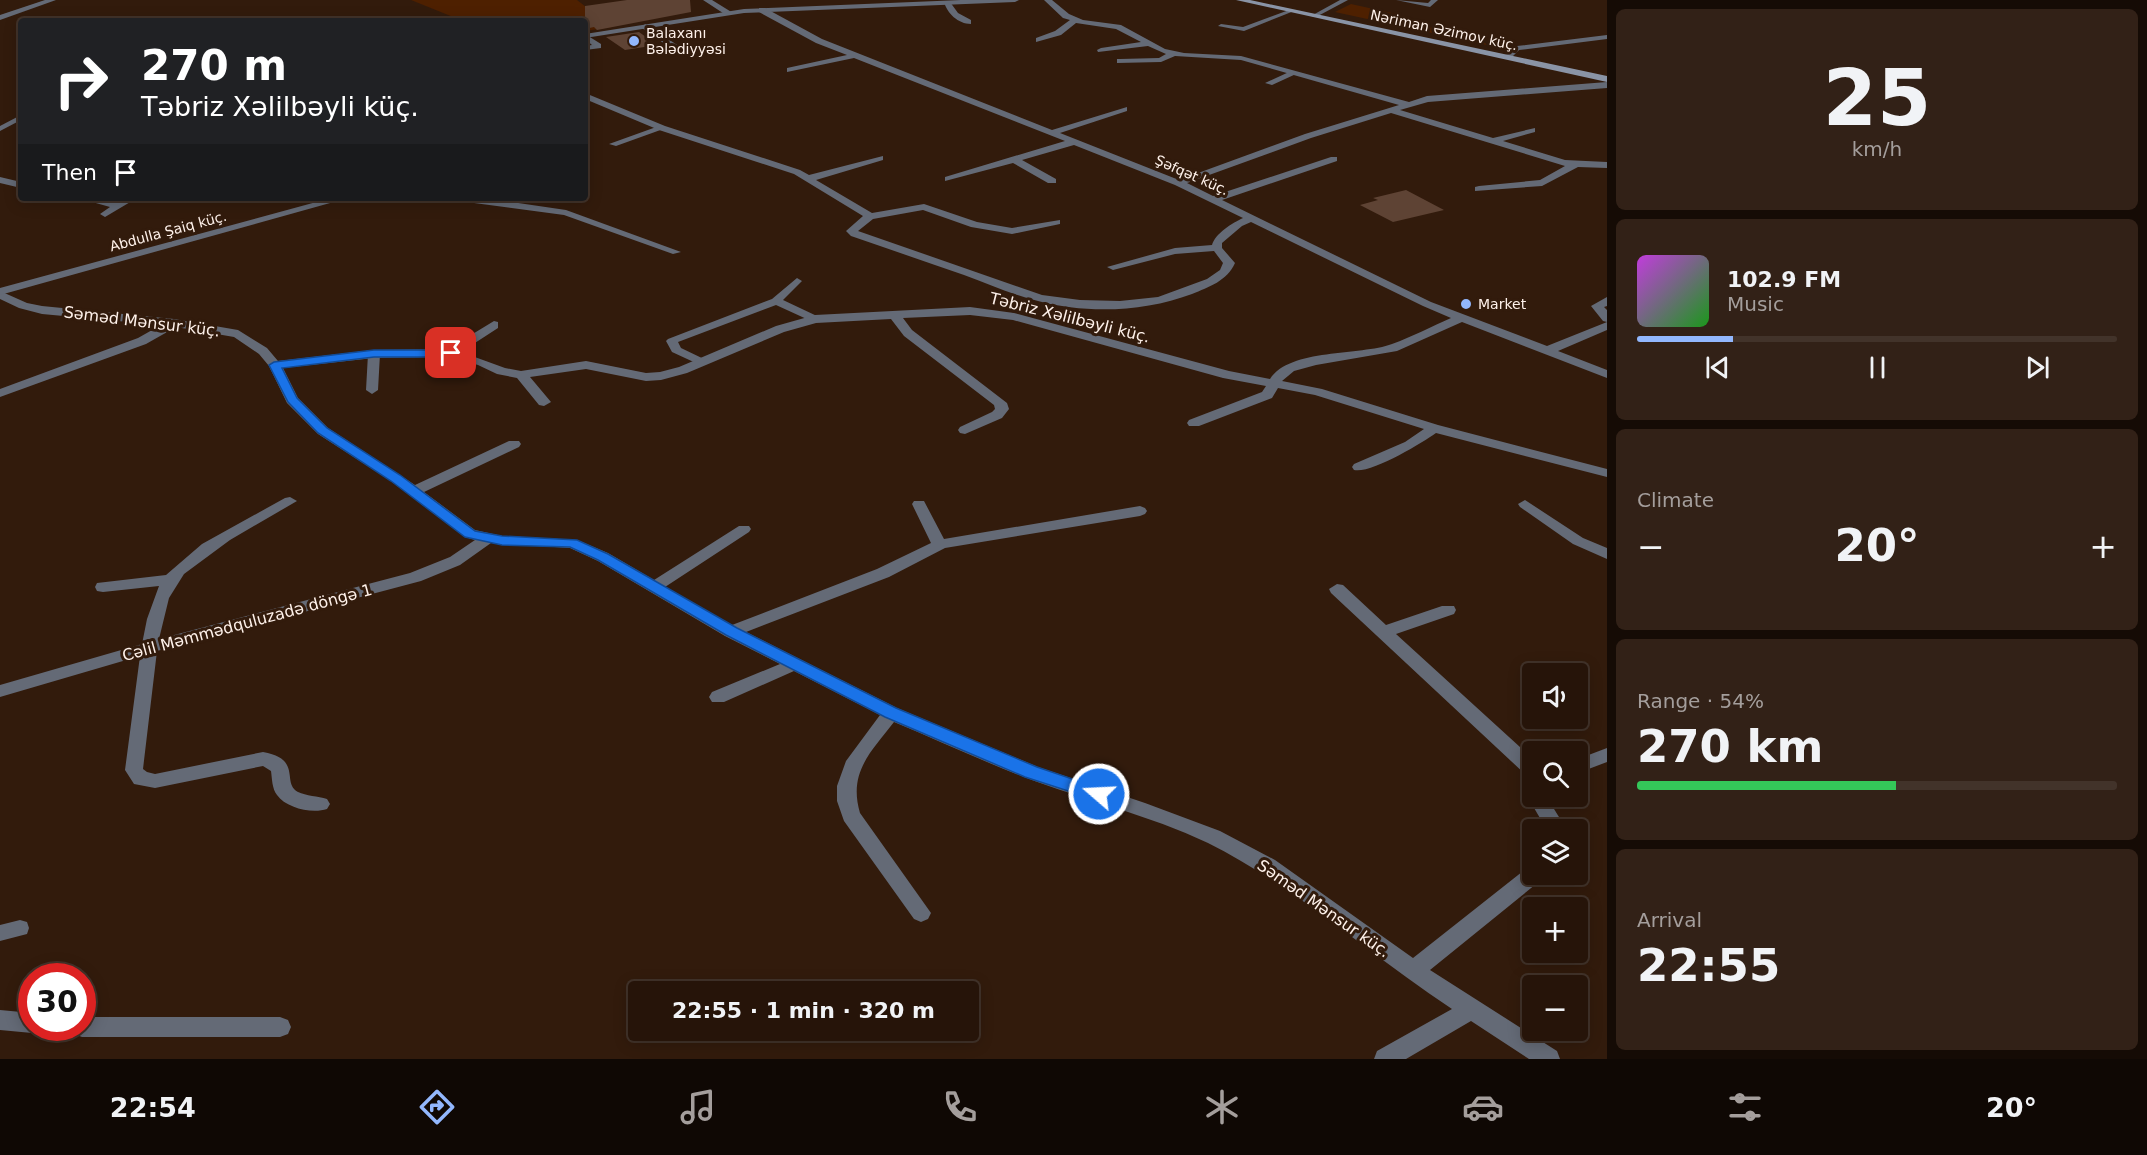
<!DOCTYPE html>
<html lang="en">
<head>
<meta charset="utf-8">
<style>
  :root { --surface:#261409; --page:#322117; --text:#f1f3f6; --muted:#a49e9c; --line:#42332a; --accent:#92b7fd }
  body { margin:0; font-family:"DejaVu Sans",sans-serif; background:var(--page); color:var(--text); height:100vh; display:flex; flex-direction:column; font-size:22px; white-space:nowrap }
  * { box-sizing:border-box; margin:0 }
  p { font-size:20px; color:var(--muted) }
  .icon { flex:none; width:33px; height:33px; fill:none; stroke:currentColor; stroke-width:2; stroke-linecap:round; stroke-linejoin:round }
  .map { position:relative; flex:1; overflow:hidden }
  .drawer { display:flex; flex-direction:column; gap:9px; padding:9px; background:#150b05; width:540px }
  .drawer>* { flex:none }
  .guide { position:absolute; left:18px; top:18px; width:570px; height:183px; border-radius:6px; box-shadow:0 3px 15px #0003,0 0 0 2px var(--line); background:#202124; color:#fff; overflow:hidden }
  .fabs { position:absolute; left:1522px; top:663px; display:grid; gap:12px }
  .fabs a { display:grid; place-items:center; width:66px; height:66px; border-radius:6px; background:var(--surface); box-shadow:0 3px 15px #0003,0 0 0 2px var(--line); font-size:30px }
  .speed { position:absolute; left:18px; top:963px; display:flex; gap:12px; font-size:30px; font-weight:700; text-align:center }
  .speed>* { display:grid; place-content:center; width:78px; height:78px; border-radius:50%; background:var(--surface); box-shadow:0 3px 15px #0003,0 0 0 2px var(--line); line-height:1 }
  .speed .limit { border:9px solid #d22; background:#fff; color:#111 }
  .pin { position:absolute; display:grid; place-items:center; width:51px; height:51px; color:#fff; margin:-26px; border-radius:12px; box-shadow:0 3px 9px #0006 }
  .me { position:absolute; width:66px; margin:-33px; rotate:289deg; stroke-linejoin:round; filter:drop-shadow(0 0 4px #0008) }
  .turn { display:flex; align-items:center; gap:21px; height:126px; padding:0 24px; font-size:27px }
  .turn .icon { width:78px; height:78px; stroke-width:2.5 }
  .turn b { display:block; font-size:42px; line-height:51px }
  .then { display:flex; align-items:center; height:57px; padding:0 24px; background:#0003; gap:12px; font-size:22px }
  .big { font-size:45px; font-weight:600; line-height:1.1 }
  .drawer .card { flex:1; display:flex; flex-direction:column; justify-content:center; gap:9px; min-width:0; padding:0 21px; border-radius:9px; background:var(--page) }
  .drawer .dial { align-items:center; gap:0 }
  .dial b { font-size:78px; line-height:1 }
  .song { display:flex; align-items:center; gap:18px }
  .cover { width:72px; height:72px; border-radius:9px; background:linear-gradient(135deg,hsl(290 70% 55%),hsl(120 70% 35%)) }
  .played { height:6px; border-radius:3px; background:linear-gradient(90deg,var(--accent) 20%,var(--line) 20%) }
  .keys { display:flex; justify-content:space-around; direction:ltr }
  .heat { display:flex; justify-content:space-between; align-items:center; font-size:33px; direction:ltr }
  .charge { height:9px; border-radius:4px; background:linear-gradient(90deg,#34c759 54%,var(--line) 0) }
  .trip { position:absolute; left:628px; top:981px; width:351px; height:60px; border-radius:6px; background:var(--surface); box-shadow:0 3px 15px #0003,0 0 0 2px var(--line); font-weight:600; line-height:60px; text-align:center }
  .dock { display:flex; height:96px; justify-content:space-around; align-items:center; background:#0f0804; color:var(--muted) }
  .dock .icon { width:42px; height:42px }
  .dock .on { color:var(--accent) }
  .dock b { font-size:27px; color:var(--text) }
  main { display:flex; flex:1; min-height:0 }
  .map>svg:first-child { display:block }
  .green { fill:#4e2000 }
  .building { fill:#5e4334 }
  .lines { fill:none; stroke-linecap:round; stroke-linejoin:round }
  .service { fill:#646a76; fill-rule:evenodd }
  .minor { fill:#646a76; fill-rule:evenodd }
  .tertiary { fill:#646a76; fill-rule:evenodd }
  .secondary { fill:#8a94a6; fill-rule:evenodd }
  .route { fill:#1a73e8; stroke:#114b97; stroke-width:1.5 }
  .poi-dot { fill:#92b7fd; stroke:#321b0c; stroke-width:2 }
  .labels { text-anchor:middle; stroke-width:6; stroke-linejoin:round; paint-order:stroke }
  .far-street-label { font-size:14px; fill:#fef1ea; stroke:#321b0c }
  .far-poi-label { font-size:14px; fill:#fef1ea; stroke:#321b0c; text-anchor:start }
  .street-label { font-size:16px; fill:#fef1ea; stroke:#321b0c }
</style>
</head>
<body>
<main>
<div class="map">
<svg width="1607" height="1059" viewBox="0 0 1607 1059">
  <rect width="100%" height="100%" fill="#321b0c"/>
  <!-- green -->
  <path class="green" d="M411,0h166l35,27 -27,4v-10h-122z
    M1351,4l50,11 -5,5 83,17 8,8 -152,-33z"/>
  <!-- building -->
  <path class="building" d="M627,0h63l1,12 -94,18 -3,-3 -9,2v-23z
    M639,32l18,13 -32,5 -19,-13z
    M1406,190l38,20 -51,12 -33,-17 18,-5 -5,-2z"/>
  <g class="lines">
    <!-- service -->
    <path class="service" d="M1340,0h8l-32,17 -5,-1z
      M1396,0l32,3 3,-3h7l-8,7z
      M1289,10l5,1 -50,20 -26,-5 3,-2 22,3z
      M510,16l2,1 3,4h-6l-2,-3z
      M585,34l16,10v4l-16,2v-4l7,-1 -7,-6z
      M1289,72l7,2 -24,11 -7,-2z
      M21,115v5l-21,11v-5z
      M659,126l7,2 -50,18 -7,-2z
      M0,177l21,5v6l-21,-5z
      M78,198h17l22,5 8,-5h12l-32,19 -5,-3 10,-7z
      M454,198h29l83,12 115,42 -8,2 -109,-39 -105,-14z
      M797,278l5,3 -19,19 36,17v4h-8l-35,-16 -98,37 3,6 25,12v4h-8l-26,-12 -6,-11 2,-2 104,-40z
      M374,351l6,3 -2,36 -6,4 -6,-4 2,-36z
      M20,920l7,2 2,6 -2,6 -27,7v-16z"/>
    <!-- minor -->
    <path class="minor" d="M703,0h9l21,13 -7,2z
      M1044,0h8l17,14 14,6 38,5 44,24 19,4 57,3 168,46 18,-6 180,-14v6l-179,14 -28,8 93,28 42,-10v4l-32,9 62,19 42,2v6l-29,-1 -36,19 -67,5v-4l4,-1 61,-6 25,-14 -174,-53 -80,25 -124,45 26,13 118,-39h6v4l-115,39 209,102 116,44 60,-24v8l-49,21 49,19v8l-145,-56 -65,29 -81,14 -22,6 -12,10 40,8 116,36 169,44v8l-171,-44c-14,10 -65,41 -82,37l-2,-3 2,-3 51,-22 19,-13 -109,-34 -37,-7 -6,10 -73,28h-10l-2,-3 2,-3 73,-28 4,-6 -43,-8 -210,-58 -43,-5 -67,3 9,12 95,73 2,6 -7,9 -37,16 -5,-1 -2,-3 2,-3 32,-15 3,-3 -1,-4 -90,-69 -13,-17 -75,4 -32,9 -97,41 -26,7 -15,1 -60,-12 -56,8 21,25 -7,4 -5,-1 -22,-27 -20,-4 -19,-9 -28,-8 -76,1 -91,10 15,30 30,30 87,57 94,-44h10l2,3 -2,3 -95,45 51,38 27,6 75,4 31,13 46,27 85,-54h10l2,3 -2,3 -84,55 67,38 145,-56 54,-26 -19,-39 2,-3h10l20,38 196,-33 5,2 2,3 -2,3 -5,2 -195,32 -56,29 -143,55 151,76 141,59 107,36 75,28 55,29 138,98 114,-90 6,-2v8h11l-3,6 -111,90 127,81 3,8h-31l-58,-38 -65,38h-32l3,-8 75,-42c-82,-54 -156,-122 -244,-166 -59,-28 -124,-43 -184,-66 -44,-17 -87,-37 -130,-55 -23,30 -46,50 -34,91l71,100 -3,6 -7,3 -7,-3 -70,-98 -7,-20v-15l9,-25 34,-46 -86,-44 -70,31h-12l-3,-5 3,-5 68,-28 -55,-28 -127,-75 -28,-13 -79,-5 -31,22 -39,16 -264,70 -14,118 4,3 8,2 108,-22c40,7 18,31 35,40 8,4 20,4 29,7l3,5 -3,5c-15,5 -41,-1 -50,-14 -5,-6 -5,-17 -6,-24l-8,-5 -108,22 -21,-4 -9,-14 15,-114 -140,41v-12l142,-41 5,-25 12,-33 -56,6 -6,-1 -2,-4 2,-4 69,-8 36,-31 83,-46 5,-1 7,4 -67,39 -46,34 -15,24 -10,41 251,-66 40,-16 25,-17 -10,-3 -74,-56 -73,-47 -31,-31 -18,-37 -10,-12 -25,-17 -58,-10 -30,17 -146,53v-8l138,-51 23,-13 -119,-11 -23,-6 -19,-9v-8l27,12 15,3 132,13 64,11 29,18 11,13 96,-11 74,-1 46,-28 4,1v6l-37,24 44,16 16,3 65,-10 60,12 14,-1 19,-5 97,-41 39,-11 155,-8 44,6 215,58 41,8c20,-31 90,-23 122,-35 20,-7 40,-18 59,-26l-28,-12 -172,-84 -9,4 -20,17v5l13,15c-8,18 -26,24 -43,31 -48,18 -105,20 -154,7 -25,-6 -50,-17 -74,-26 -38,-13 -75,-26 -113,-39l-5,-5 17,-15 -69,-42 -135,-44 -74,-31v-6l80,33 135,44 9,5 74,-19v4l-67,20 56,33 52,-9 53,18 35,6 48,-8v4l-48,10 -41,-7 -48,-17 -50,9 -15,12 184,64 38,5 40,1 38,-4 49,-18 13,-9 3,-7 -9,-12 -39,3 -62,16 -6,-3 68,-19 37,-3c3,-11 20,-22 31,-27l-68,-33 -101,-40 -52,15 34,19v4h-8l-35,-20 -68,18v-4l120,-36 -211,-83 -67,14v-4l60,-13 -31,-12 -57,-31v-4h6l57,31 230,91 75,-23v4l-67,22 119,47 126,-46 94,-29 -158,-45 -66,-4 -14,6 -44,1v-4h3l39,-1 7,-4 -18,-8 -50,6 -1,-2 4,-2 40,-6 -25,-13 -40,-6 -15,12 -25,7v-4l19,-7 15,-11 -7,-2z
      M944,2h6l8,11 13,7v4c-13,0 -24,-11 -27,-22z
      M645,24l43,28v4h-6l-40,-28z
      M1607,35v4l-88,11 -9,9 -7,-2 14,-11z
      M1607,297v9l-3,1 3,3v12l-4,-1 -12,-15z
      M1525,500l58,38 24,10v11l-34,-15 -53,-37 -2,-3z
      M1337,584l6,1 43,40 56,-19h12l2,4 -2,4 -58,20 137,125v18l-7,-2 -195,-182 -2,-4z
      M1607,748v14l-29,11v-14z
      M1533,790v6h13l21,34h-20l-20,-34z
      M0,1010l32,3v15h9l-1,2 -8,3 -32,-3z
      M82,1017h198l8,3 3,7 -3,7 -8,3h-198l-8,-3 -3,-6h11z"/>
    <!-- tertiary -->
    <path class="tertiary" d="M45,0h11l-56,20v-5z
      M961,0h58l-4,2 -271,11 -159,25v-4l159,-25z
      M331,198h17l-348,97v-7z"/>
    <!-- secondary -->
    <path class="secondary" d="M1236,0h14l357,76v6z"/>
  </g>
  <!-- route -->
  <path class="route" d="M374,350h77l5,3 -5,4h-77l-92,11 15,30 30,30 73,47 75,56 27,5 75,4 31,14 129,74 159,80 141,59 68,23 2,4 -2,5 -6,2 -74,-24 -140,-60 -159,-82 -128,-75 -28,-13 -68,-2 -37,-8 -74,-56 -73,-48 -30,-31 -19,-37 5,-3z"/>
  <!-- markers -->
  <g class="poi-dot">
    <circle cx="634" cy="41" r="6"/>
    <circle cx="1466" cy="304" r="6"/>
  </g>
  <g class="labels">
    <!-- far-street labels -->
    <g class="far-street-label">
      <text transform="translate(1444 30) rotate(12)" y="5">Nəriman Əzimov küç.</text>
      <text transform="translate(1192 175) rotate(24)" y="5">Şəfqət küç.</text>
      <text transform="translate(168 231) rotate(-15)" y="5">Abdulla Şaiq küç.</text>
    </g>
    <!-- far-poi labels -->
    <g class="far-poi-label">
      <text x="646" y="38">Balaxanı<tspan x="646" dy="16">Bələdiyyəsi</tspan></text>
      <text x="1478" y="309">Market</text>
    </g>
    <!-- street labels -->
    <g class="street-label">
      <text transform="translate(1070 317) rotate(14)" y="6">Təbriz Xəlilbəyli küç.</text>
      <text transform="translate(142 321) rotate(7)" y="6">Səməd Mənsur küç.</text>
      <text transform="translate(247 622) rotate(-15)" y="6">Cəlil Məmmədquluzadə döngə 1</text>
      <text transform="translate(1324 908) rotate(35)" y="6">Səməd Mənsur küç.</text>
    </g>
  </g>
</svg>
<div class="fabs">
<a><svg class="icon" aria-label="sound" viewBox="0 0 24 24"><path d="M4 9h4l5-4v14l-5-4H4zM17 9q2 3 0 6"/></svg></a>
<a><svg class="icon" aria-label="search" viewBox="0 0 24 24"><circle cx="10" cy="10" r="6"/><path d="M15 15l6 6"/></svg></a>
<a><svg class="icon" aria-label="layers" viewBox="0 0 24 24"><path d="M12 4l9 5-9 5-9-5zM3 14l9 5 9-5"/></svg></a>
<a>+</a>
<a>−</a>
</div>
<div class="speed"><div class="limit">30</div></div>
<div class="pin" style="left:451px;top:353px;background:#d93025"><svg class="icon" aria-label="arrive" viewBox="0 0 24 24"><path d="M6 21V4h12l-3 4 3 4H6"/></svg></div>
<svg class="me" style="left:1099px;top:794px" viewBox="-20 -20 40 40"><circle r="17" fill="#1a73e8" stroke="#fff" stroke-width="3"/><path d="M0-11L8 9 0 5-8 9z" fill="#fff"/></svg>
<div class="trip">22:55 · 1 min · 320 m</div>
<div class="guide">
<div class="turn"><svg class="icon" aria-label="right" viewBox="0 0 24 24"><path d="M7 20v-9h11M14 6l5 5-5 5"/></svg><div><b>270 m</b>Təbriz Xəlilbəyli küç.</div></div>
<div class="then">Then<svg class="icon" aria-label="arrive" viewBox="0 0 24 24"><path d="M6 21V4h12l-3 4 3 4H6"/></svg></div>
</div>
</div>
<section class="drawer">
<div class="card dial"><b>25</b><p>km/h</p></div>
<div class="card">
<div class="song"><i class="cover"></i><div><b>102.9 FM</b><p>Music</p></div></div>
<div class="played"></div>
<div class="keys"><svg class="icon" aria-label="previous" viewBox="0 0 24 24"><path d="M18 5L8 12l10 7zM5 5v14"/></svg><svg class="icon" aria-label="pause" viewBox="0 0 24 24"><path d="M8 5v14M16 5v14"/></svg><svg class="icon" aria-label="next" viewBox="0 0 24 24"><path d="M6 5l10 7-10 7zM19 5v14"/></svg></div>
</div>
<div class="card"><p>Climate</p>
<div class="heat"><a>−</a><b class="big">20°</b><a>+</a></div>
</div>
<div class="card"><p>Range · 54%</p><b class="big">270 km</b><div class="charge"></div></div>
<div class="card"><p>Arrival</p><b class="big">22:55</b></div>
</section>
</main>
<nav class="dock">
<b>22:54</b>
<svg class="icon on" aria-label="directions" viewBox="0 0 24 24"><path d="M12 3l9 9-9 9-9-9zM9 14v-3h6M13 9l2 2-2 2"/></svg>
<svg class="icon" aria-label="music" viewBox="0 0 24 24"><path d="M9 18V5l10-2v13"/><circle cx="6" cy="18" r="3"/><circle cx="16" cy="16" r="3"/></svg>
<svg class="icon" aria-label="phone" viewBox="0 0 24 24"><path d="M5 4h4l2 5-3 2q2 4 5 5l2-3 5 2v4C11 20 4 13 5 4z"/></svg>
<svg class="icon" aria-label="climate" viewBox="0 0 24 24"><path d="M12 3v18M4 7l16 10M4 17L20 7"/></svg>
<svg class="icon" aria-label="car" viewBox="0 0 24 24"><path d="M5 17H2v-5l4-1 3-4h7l3 4 3 1v5h-3M9 17h6M6 11h13"/><circle cx="7" cy="17" r="2"/><circle cx="17" cy="17" r="2"/></svg>
<svg class="icon" aria-label="filters" viewBox="0 0 24 24"><path d="M4 7h16M4 17h16"/><circle cx="9" cy="7" r="2"/><circle cx="15" cy="17" r="2"/></svg>
<b>20°</b>
</nav>
</body>
</html>
